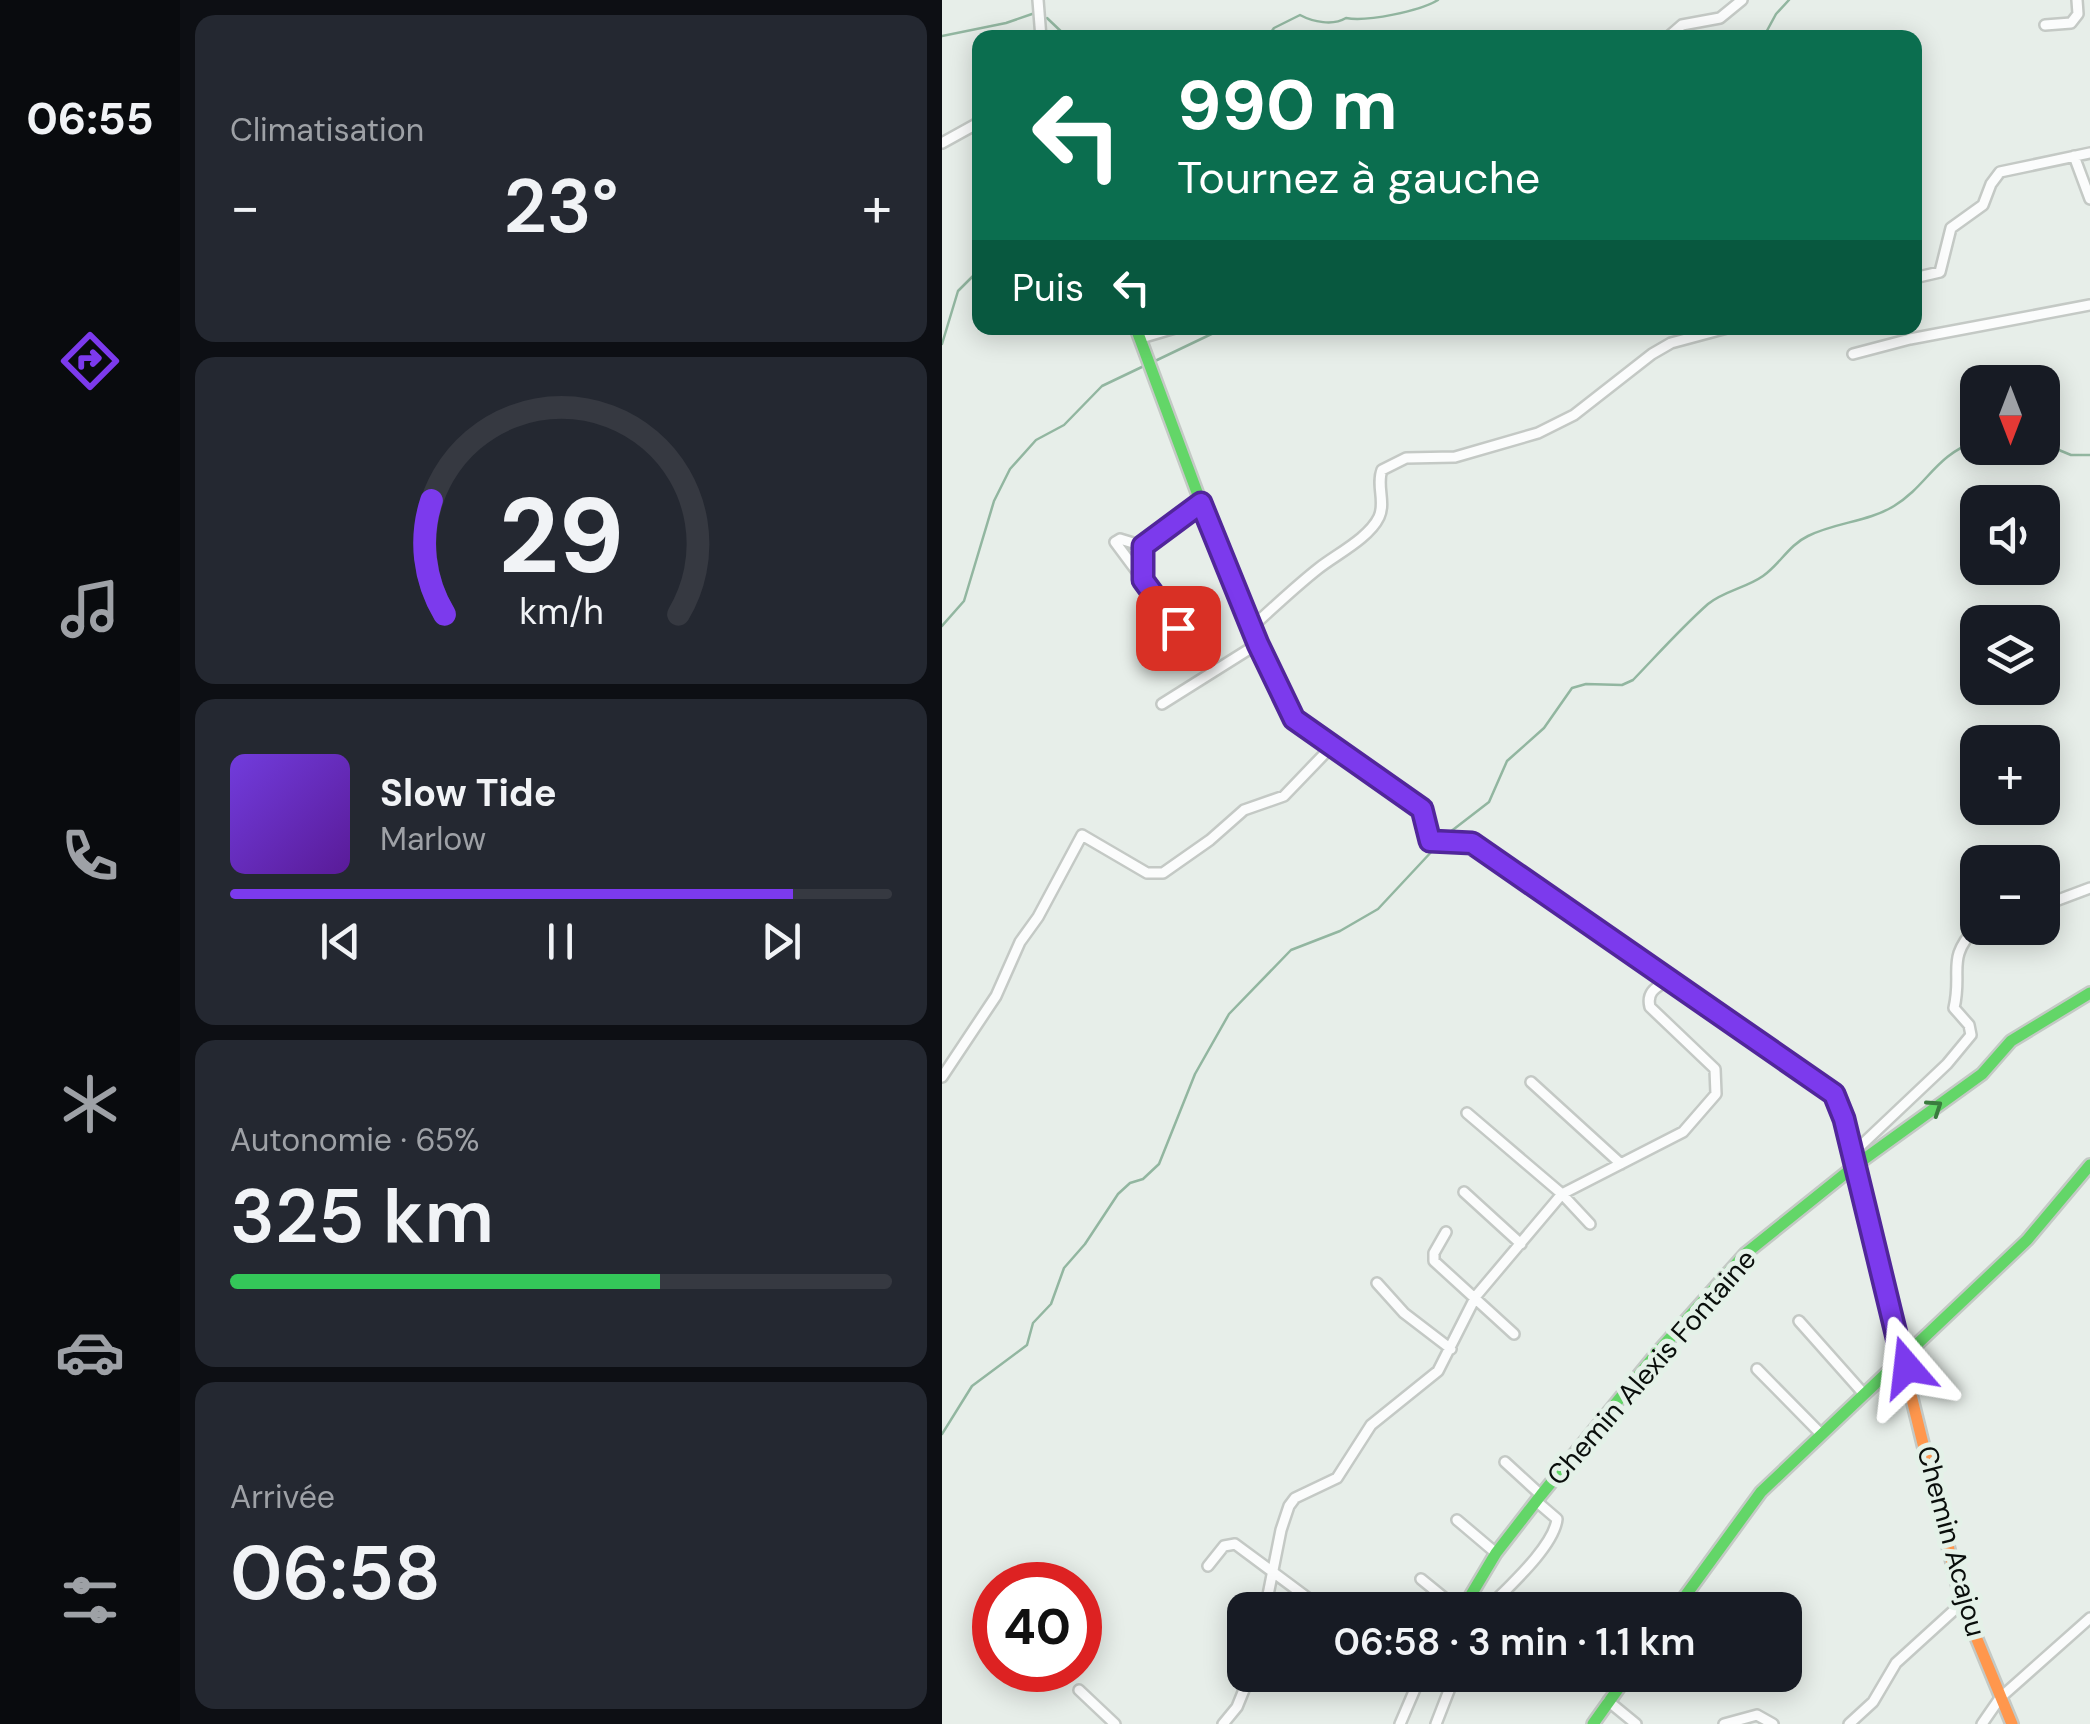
<!DOCTYPE html>
<html lang="fr">
<head>
<meta charset="utf-8">
<style>
  :root { --surface:#171b24; --page:#242831; --text:#f1f3f6; --muted:#9ea1a6; --line:#363941; --accent:#7c3aed }
  body { margin:0; font-family:"DM Sans",sans-serif; background:var(--page); color:var(--text); height:100vh; display:flex; flex-direction:column; font-size:38px; white-space:nowrap }
  * { box-sizing:border-box; margin:0 }
  p { font-size:32px; color:var(--muted) }
  .icon { flex:none; width:55px; height:55px; fill:none; stroke:currentColor; stroke-width:2; stroke-linecap:round; stroke-linejoin:round }
  .map { position:relative; flex:1; overflow:hidden }
  .side { display:flex; flex-direction:column; gap:15px; padding:15px; background:#0d0f14; width:762px }
  .side>* { flex:none }
  .guide { position:absolute; left:30px; top:30px; width:950px; height:305px; border-radius:20px; box-shadow:0 5px 25px #0003; background:#0b6e4f; color:#fff; overflow:hidden }
  .needle { width:65px; rotate:180deg }
  .buttons { position:absolute; left:1018px; top:365px; display:grid; gap:20px }
  .buttons a { display:grid; place-items:center; width:100px; height:100px; border-radius:20px; background:var(--surface); box-shadow:0 5px 25px #0003; font-size:50px }
  .speed { position:absolute; left:30px; top:1562px; display:flex; gap:20px; font-size:50px; font-weight:700; text-align:center }
  .speed>* { display:grid; place-content:center; width:130px; height:130px; border-radius:50%; background:var(--surface); box-shadow:0 5px 25px #0003; line-height:1 }
  .speed .limit { border:15px solid #d22; background:#fff; color:#111 }
  .pin { position:absolute; display:grid; place-items:center; width:85px; height:85px; color:#fff; margin:-42px; border-radius:20px; box-shadow:0 5px 15px #0006 }
  .me { position:absolute; width:110px; margin:-55px; rotate:343deg; stroke-linejoin:round; filter:drop-shadow(0 0 8px #0008) }
  .turn { display:flex; align-items:center; gap:35px; height:210px; padding:0 40px; font-size:45px }
  .turn .icon { width:130px; height:130px; stroke-width:2.5 }
  .turn b { display:block; font-size:70px; line-height:85px }
  .then { display:flex; align-items:center; height:95px; padding:0 40px; background:#0003; gap:20px; font-size:38px }
  .big { font-size:75px; font-weight:600; line-height:1.1 }
  .side .tile { flex:1; display:flex; flex-direction:column; justify-content:center; gap:15px; min-width:0; padding:0 35px; border-radius:20px; background:var(--page) }
  .side .dial { align-items:center; gap:0 }
  .dial svg { height:260px; overflow:visible; fill:none; stroke:var(--line); stroke-width:7; stroke-linecap:round; text-anchor:middle }
  .dial text { fill:var(--text); stroke:none }
  .song { display:flex; align-items:center; gap:30px }
  .cover { width:120px; height:120px; border-radius:15px; background:linear-gradient(135deg,hsl(260 70% 55%),hsl(270 70% 35%)) }
  .played { height:10px; border-radius:5px; background:linear-gradient(90deg,var(--accent) 85%,var(--line) 85%) }
  .keys { display:flex; justify-content:space-around; direction:ltr }
  .heat { display:flex; justify-content:space-between; align-items:center; font-size:55px; direction:ltr }
  .charge { height:15px; border-radius:8px; background:linear-gradient(90deg,#34c759 65%,var(--line) 0) }
  .trip { position:absolute; left:285px; top:1592px; width:575px; height:100px; border-radius:20px; background:var(--surface); box-shadow:0 5px 25px #0003; font-weight:600; line-height:100px; text-align:center }
  main { display:flex; flex:1; min-height:0 }
  .tab-bar { display:flex; flex-direction:column; width:180px; justify-content:space-around; align-items:center; background:#090b0e; color:var(--muted) }
  .tab-bar .icon { width:70px; height:70px }
  .tab-bar .active { color:var(--accent) }
  .tab-bar b { font-size:45px; color:var(--text) }
  .map>svg:first-child { display:block }
  .lines { fill:none; stroke-linecap:round; stroke-linejoin:round }
  .stream { stroke:#92b6a0; stroke-width:2.5 }
  .street-casing { stroke:#c4c9c5; stroke-width:14 }
  .fast-casing { stroke:#c4c9c5; stroke-width:16 }
  .slow-casing { stroke:#c4c9c5; stroke-width:16 }
  .street { stroke:#fbfcfc; stroke-width:9 }
  .fast { stroke:#63d668; stroke-width:11 }
  .slow { stroke:#ff974d; stroke-width:11 }
  .oneway { stroke:#3a7c3e }
  .route-casing { stroke:#51269a; stroke-width:25 }
  .route { stroke:#7c3aed; stroke-width:18 }
  .labels { text-anchor:middle; stroke-width:10; stroke-linejoin:round; paint-order:stroke }
  .street-label { font-size:28px; fill:#090e0b; stroke:#e4f1e8 }
</style>
</head>
<body>
<main>
<nav class="tab-bar">
<b>06:55</b>
<svg class="icon active" aria-label="directions" viewBox="0 0 24 24"><path d="M12 3l9 9-9 9-9-9zM9 14v-3h6M13 9l2 2-2 2"/></svg>
<svg class="icon" aria-label="music" viewBox="0 0 24 24"><path d="M9 18V5l10-2v13"/><circle cx="6" cy="18" r="3"/><circle cx="16" cy="16" r="3"/></svg>
<svg class="icon" aria-label="phone" viewBox="0 0 24 24"><path d="M5 4h4l2 5-3 2q2 4 5 5l2-3 5 2v4C11 20 4 13 5 4z"/></svg>
<svg class="icon" aria-label="climate" viewBox="0 0 24 24"><path d="M12 3v18M4 7l16 10M4 17L20 7"/></svg>
<svg class="icon" aria-label="car" viewBox="0 0 24 24"><path d="M5 17H2v-5l4-1 3-4h7l3 4 3 1v5h-3M9 17h6M6 11h13"/><circle cx="7" cy="17" r="2"/><circle cx="17" cy="17" r="2"/></svg>
<svg class="icon" aria-label="filters" viewBox="0 0 24 24"><path d="M4 7h16M4 17h16"/><circle cx="9" cy="7" r="2"/><circle cx="15" cy="17" r="2"/></svg>
</nav>
<section class="side">
<div class="tile"><p>Climatisation</p>
<div class="heat"><a>−</a><b class="big">23°</b><a>+</a></div>
</div>
<div class="tile dial"><svg viewBox="0 0 100 80">
<path d="M14 69A42 42 0 1 1 86 69"/>
<path d="M14 69A42 42 0 0 1 10 34" stroke="#7c3aed"/>
<text x="50" y="56" font-size="32" font-weight="700">29</text>
<text x="50" y="72" font-size="11">km/h</text>
</svg></div>
<div class="tile">
<div class="song"><i class="cover"></i><div><b>Slow Tide</b><p>Marlow</p></div></div>
<div class="played"></div>
<div class="keys"><svg class="icon" aria-label="previous" viewBox="0 0 24 24"><path d="M18 5L8 12l10 7zM5 5v14"/></svg><svg class="icon" aria-label="pause" viewBox="0 0 24 24"><path d="M8 5v14M16 5v14"/></svg><svg class="icon" aria-label="next" viewBox="0 0 24 24"><path d="M6 5l10 7-10 7zM19 5v14"/></svg></div>
</div>
<div class="tile"><p>Autonomie · 65%</p><b class="big">325 km</b><div class="charge"></div></div>
<div class="tile"><p>Arrivée</p><b class="big">06:58</b></div>
</section>
<div class="map">
<svg width="1148" height="1724" viewBox="0 0 1148 1724">
  <rect width="100%" height="100%" fill="#e7eee9"/>
  <g class="lines">
    <!-- stream -->
    <path class="stream" d="M105,18l21,20
      M0,36l64,-13 26,-9
      M325,38l7,-10 26,-13c13,7 33,11 46,3 21,4 74,-7 92,-18
      M821,38l13,-24 13,-14
      M0,344l16,-53 22,-22
      M213,361l69,-33
      M1100,443l29,12h19
      M0,626l22,-25 30,-100 16,-32 26,-29 28,-15 38,-39 44,-21
      M499,839l48,-37 18,-41 37,-33 28,-40 14,-4 36,1 11,-5c25,-26 49,-53 75,-76 16,-13 38,-16 55,-28 17,-12 26,-31 45,-40 28,-14 60,-14 86,-30 34,-21 41,-51 83,-65
      M0,1434l30,-48 55,-41 6,-22 18,-19 13,-36 21,-24 33,-50 12,-11 13,-4 16,-15 36,-90 34,-60 62,-64 49,-19 38,-22 56,-60"/>
    <defs>
      <path id="street" d="M96,0l3,38
        M1103,25l26,-2 7,-9 -1,-14
        M725,38l15,-13 38,-7 22,-18
        M0,143l38,-21
        M1132,156l16,43
        M972,278l26,-6 11,-44 32,-23 8,-21 9,-12 90,-19
        M199,338l34,-10
        M911,354l57,-15 180,-34
        M173,542l64,86
        M173,542l5,-3 23,7
        M201,581v-35l58,-43
        M311,626c21,-19 43,-40 66,-58 18,-14 50,-30 60,-51 7,-15 -3,-32 3,-47l24,-12 49,-1 83,-24 36,-18 78,-61 19,-11 56,-15
        M220,704l97,-61
        M1100,906l48,-18
        M0,1077l54,-81 24,-54 18,-25 44,-82 65,38h16l47,-33 34,-30 40,-14 48,-50
        M589,1082l90,82
        M525,1113l95,81 28,30
        M911,1153l94,-89 24,-29 -2,-10 -15,-17c9,-39 -9,-48 23,-82
        M522,1192l57,52
        M504,1232l-12,21v8l80,73
        M435,1283l27,30 47,36
        M857,1321l64,72
        M815,1369l64,65
        M563,1462l36,33
        M515,1520l39,33
        M266,1566l16,-20 11,-2 89,66
        M479,1579l38,31
        M323,1610l16,-80 8,-24 6,-8 42,-20 34,-53 67,-54 38,-75 86,-102 121,-62 33,-38 -1,-25 -65,-62c-4,-16 7,-20 20,-28
        M544,1610c20,-21 68,-63 71,-91l-21,-18
        M137,1690l36,34
        M666,1701l28,23
        M281,1724l14,-17 13,-32
        M458,1724l21,-49
        M494,1724l19,-49
        M782,1724l33,-9 16,9
        M907,1724l24,-22 23,-39 66,-60
        M1040,1724l18,-26 90,-80"/>
      <path id="fast" d="M194,328l65,175 58,140 36,76 128,90 7,32 42,2 362,251 10,25 56,231
        M520,1610l34,-57 45,-58 115,-141 89,-100 111,-89 126,-91 29,-33 79,-48
        M733,1610l86,-118 266,-252 63,-75
        M651,1724l35,-49"/>
      <path id="slow" d="M958,1350l62,253 50,121"/>
    </defs>
    <!-- street casing -->
    <use href="#street" class="street-casing"/>
    <!-- fast casing -->
    <use href="#fast" class="fast-casing"/>
    <!-- slow casing -->
    <use href="#slow" class="slow-casing"/>
    <!-- street -->
    <use href="#street" class="street"/>
    <!-- fast -->
    <use href="#fast" class="fast"/>
    <!-- slow -->
    <use href="#slow" class="slow"/>
  </g>
  <!-- one-way arrows -->
  <defs><path id="oneway-chevron" d="M-2-3.5L2.5 0L-2 3.5" fill="none" stroke-width="1.6" stroke-linecap="round" stroke-linejoin="round" transform="scale(2.5)"/></defs>
  <use class="oneway" href="#oneway-chevron" transform="translate(993 1107) rotate(-34)"/>
  <g class="lines">
    <defs>
      <path id="route" d="M236,628l-35,-48v-34l58,-43 57,141 36,75 128,90 8,32 42,2 362,251 10,25 55,227 8,21"/>
    </defs>
    <!-- route casing -->
    <use href="#route" class="route-casing"/>
    <!-- route -->
    <use href="#route" class="route"/>
  </g>
  <g class="labels">
    <!-- street labels -->
    <g class="street-label">
      <text transform="translate(709 1367) rotate(-49)" y="10">Chemin Alexis Fontaine</text>
      <text transform="translate(1010 1541) rotate(75)" y="10">Chemin Acajou</text>
    </g>
  </g>
</svg>
<div class="buttons">
<a><svg class="needle" viewBox="-14 -14 28 28"><path d="M0-13l5 13h-10z" fill="#e53935"/><path d="M0 13l5-13h-10z" fill="#9ea1a6"/></svg></a>
<a><svg class="icon" aria-label="sound" viewBox="0 0 24 24"><path d="M4 9h4l5-4v14l-5-4H4zM17 9q2 3 0 6"/></svg></a>
<a><svg class="icon" aria-label="layers" viewBox="0 0 24 24"><path d="M12 4l9 5-9 5-9-5zM3 14l9 5 9-5"/></svg></a>
<a>+</a>
<a>−</a>
</div>
<div class="speed"><div class="limit">40</div></div>
<div class="pin" style="left:236px;top:628px;background:#d93025"><svg class="icon" aria-label="arrive" viewBox="0 0 24 24"><path d="M6 21V4h12l-3 4 3 4H6"/></svg></div>
<svg class="me" style="left:965px;top:1367px" viewBox="-20 -20 40 40"><path d="M0-17L14 15 0 8-14 15z" fill="#7c3aed" stroke="#fff" stroke-width="4"/></svg>
<div class="trip">06:58 · 3 min · 1.1 km</div>
<div class="guide">
<div class="turn"><svg class="icon" aria-label="left" viewBox="0 0 24 24"><path d="M17 20v-9H6M10 6l-5 5 5 5"/></svg><div><b>990 m</b>Tournez à gauche</div></div>
<div class="then">Puis<svg class="icon" aria-label="left" viewBox="0 0 24 24"><path d="M17 20v-9H6M10 6l-5 5 5 5"/></svg></div>
</div>
</div>
</main>
</body>
</html>
